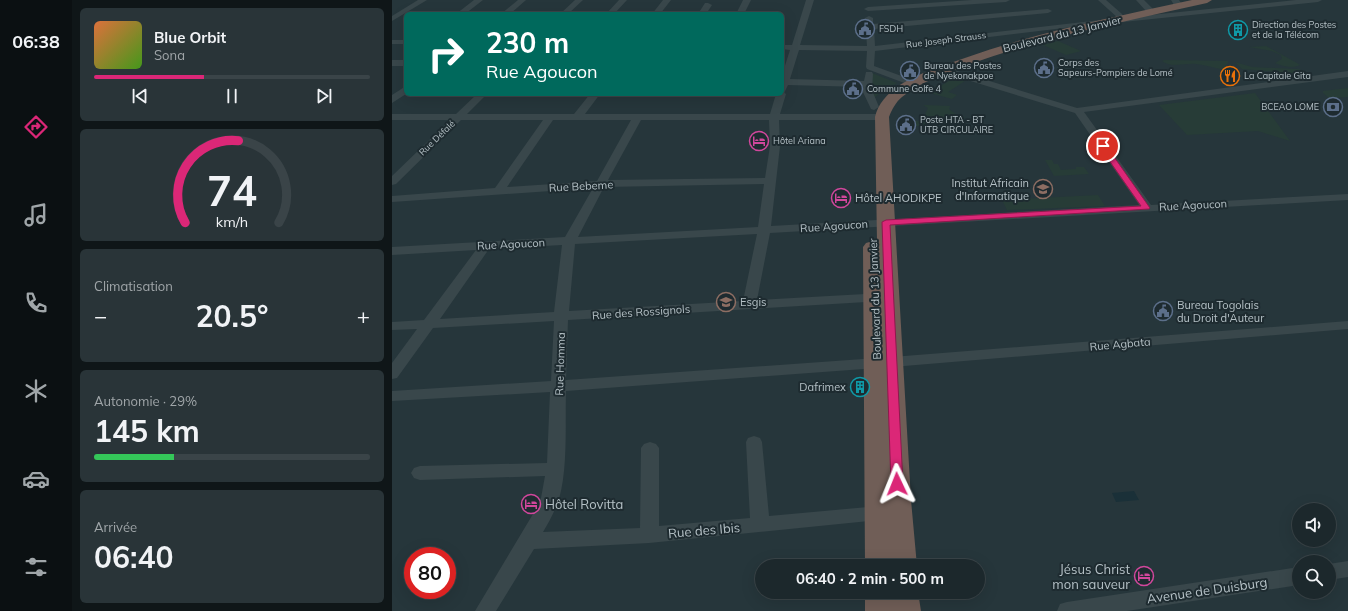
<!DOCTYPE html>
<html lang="fr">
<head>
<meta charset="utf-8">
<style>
  :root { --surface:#1c282c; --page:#293438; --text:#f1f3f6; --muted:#a0a6a9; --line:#3a4448; --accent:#db2777 }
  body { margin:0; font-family:Mulish,sans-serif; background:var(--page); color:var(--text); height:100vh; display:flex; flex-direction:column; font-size:15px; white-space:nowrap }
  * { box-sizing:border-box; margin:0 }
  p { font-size:13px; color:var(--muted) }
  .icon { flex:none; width:22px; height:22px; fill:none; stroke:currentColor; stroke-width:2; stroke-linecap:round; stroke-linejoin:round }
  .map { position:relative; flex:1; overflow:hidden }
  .details { display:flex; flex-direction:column; gap:8px; padding:8px; background:#0f1618; width:320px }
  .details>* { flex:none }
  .guide { position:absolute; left:12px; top:12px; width:380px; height:84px; border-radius:6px; box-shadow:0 4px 16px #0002,0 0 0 1px var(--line); background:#00695c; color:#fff; overflow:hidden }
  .controls { position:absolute; left:900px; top:503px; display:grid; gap:8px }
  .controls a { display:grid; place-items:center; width:44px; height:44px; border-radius:50%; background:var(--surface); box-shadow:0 4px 16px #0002,0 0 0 1px var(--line); font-size:20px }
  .speed { position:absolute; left:12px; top:547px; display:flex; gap:8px; font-size:20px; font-weight:700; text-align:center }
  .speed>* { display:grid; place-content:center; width:52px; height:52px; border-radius:50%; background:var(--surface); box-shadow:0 4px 16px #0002,0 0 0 1px var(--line); line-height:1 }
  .speed .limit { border:6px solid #d22; background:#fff; color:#111 }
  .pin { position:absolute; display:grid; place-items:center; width:34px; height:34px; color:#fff; margin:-17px; border:2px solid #fff; border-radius:50%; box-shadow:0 1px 4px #0007 }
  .me { position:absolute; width:44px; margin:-22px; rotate:358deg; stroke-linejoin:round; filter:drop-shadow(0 0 3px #0008) }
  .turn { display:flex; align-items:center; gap:14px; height:84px; padding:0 16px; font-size:18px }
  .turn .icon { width:52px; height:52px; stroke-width:2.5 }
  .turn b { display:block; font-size:28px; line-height:34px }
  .big { font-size:30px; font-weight:700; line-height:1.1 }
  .details .card { flex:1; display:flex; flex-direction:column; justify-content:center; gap:6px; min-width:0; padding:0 14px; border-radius:6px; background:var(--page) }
  .details .dial { align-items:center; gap:0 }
  .dial svg { height:104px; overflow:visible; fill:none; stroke:var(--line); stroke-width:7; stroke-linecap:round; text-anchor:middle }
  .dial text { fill:var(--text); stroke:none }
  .song { display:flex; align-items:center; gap:12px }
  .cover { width:48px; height:48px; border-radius:6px; background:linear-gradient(135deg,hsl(20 70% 55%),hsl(100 70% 35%)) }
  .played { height:4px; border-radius:2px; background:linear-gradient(90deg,var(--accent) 40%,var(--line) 40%) }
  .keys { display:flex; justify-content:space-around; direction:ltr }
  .heat { display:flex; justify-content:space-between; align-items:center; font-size:22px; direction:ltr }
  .charge { height:6px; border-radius:3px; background:linear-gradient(90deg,#34c759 29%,var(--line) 0) }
  .trip { position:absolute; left:363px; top:559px; width:230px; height:40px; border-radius:20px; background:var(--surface); box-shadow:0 4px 16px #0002,0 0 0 1px var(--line); font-weight:700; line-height:40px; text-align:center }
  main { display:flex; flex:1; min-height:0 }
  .menu { display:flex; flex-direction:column; width:72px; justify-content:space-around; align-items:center; background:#0b1012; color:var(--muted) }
  .menu .icon { width:28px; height:28px }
  .menu .on { color:var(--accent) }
  .menu b { font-size:18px; color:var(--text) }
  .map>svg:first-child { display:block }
  .green { fill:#273c37 }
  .water { fill:#1a3038 }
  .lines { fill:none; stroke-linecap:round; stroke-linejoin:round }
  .minor { fill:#39474b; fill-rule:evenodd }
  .highway { fill:#705e57; fill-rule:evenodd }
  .route { fill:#db2777; stroke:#8e194d }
  .labels { text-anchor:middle; stroke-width:4; stroke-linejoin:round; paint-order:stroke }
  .far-poi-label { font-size:9px; fill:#b5c1c6; stroke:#1e2b30; text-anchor:start }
  .far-street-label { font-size:9px; fill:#b5c1c6; stroke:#1e2b30 }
  .street-label { font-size:11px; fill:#b5c1c6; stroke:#1e2b30 }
  .poi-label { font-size:11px; fill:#b5c1c6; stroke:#1e2b30; text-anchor:start }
  .near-poi-label { font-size:13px; fill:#b5c1c6; stroke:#1e2b30; text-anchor:start }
  .near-street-label { font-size:13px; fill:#b5c1c6; stroke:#1e2b30 }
</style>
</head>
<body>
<main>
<nav class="menu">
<b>06:38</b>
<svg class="icon on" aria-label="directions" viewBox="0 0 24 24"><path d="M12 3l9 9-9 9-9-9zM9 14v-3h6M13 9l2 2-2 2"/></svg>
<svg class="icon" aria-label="music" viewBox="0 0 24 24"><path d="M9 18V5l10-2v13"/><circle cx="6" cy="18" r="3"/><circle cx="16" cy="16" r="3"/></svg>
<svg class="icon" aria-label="phone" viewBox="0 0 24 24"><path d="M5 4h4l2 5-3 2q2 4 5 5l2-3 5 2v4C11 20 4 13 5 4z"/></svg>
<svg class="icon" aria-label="climate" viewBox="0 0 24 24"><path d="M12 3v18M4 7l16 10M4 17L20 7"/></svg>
<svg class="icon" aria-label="car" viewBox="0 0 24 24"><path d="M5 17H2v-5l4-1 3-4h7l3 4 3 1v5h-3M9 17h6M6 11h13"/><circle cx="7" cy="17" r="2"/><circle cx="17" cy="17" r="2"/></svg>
<svg class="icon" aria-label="filters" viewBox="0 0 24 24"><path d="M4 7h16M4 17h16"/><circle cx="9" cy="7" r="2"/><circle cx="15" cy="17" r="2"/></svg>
</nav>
<section class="details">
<div class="card">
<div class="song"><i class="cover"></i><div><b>Blue Orbit</b><p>Sona</p></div></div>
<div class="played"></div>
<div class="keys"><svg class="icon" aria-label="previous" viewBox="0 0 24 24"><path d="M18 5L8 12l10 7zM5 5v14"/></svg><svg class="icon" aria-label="pause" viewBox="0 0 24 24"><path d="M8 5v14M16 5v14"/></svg><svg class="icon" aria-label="next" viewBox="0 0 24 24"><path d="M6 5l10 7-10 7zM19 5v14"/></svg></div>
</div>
<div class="card dial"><svg viewBox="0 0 100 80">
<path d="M14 69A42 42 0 1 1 86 69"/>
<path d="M14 69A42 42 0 0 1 55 6" stroke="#db2777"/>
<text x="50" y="56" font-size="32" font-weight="700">74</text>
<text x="50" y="72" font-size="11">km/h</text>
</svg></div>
<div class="card"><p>Climatisation</p>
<div class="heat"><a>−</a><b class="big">20.5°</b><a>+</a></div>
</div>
<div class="card"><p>Autonomie · 29%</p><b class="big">145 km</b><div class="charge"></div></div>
<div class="card"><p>Arrivée</p><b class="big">06:40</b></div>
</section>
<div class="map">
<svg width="956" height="611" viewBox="0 0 956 611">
  <rect width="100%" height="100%" fill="#26363b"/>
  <!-- green -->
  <path class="green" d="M666,41l23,10 -15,4 -23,-10z
    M874,46l31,17 3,2c-9,4 -17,1 -25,-2l7,-4 -1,-4 -9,-4 -23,-4z
    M773,60l63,1v2l-3,3 8,3c-13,2 -25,-4 -37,-5 -10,-1 -26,4 -34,-3z
    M843,62l17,5 45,2 5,1 2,4 -62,-5z
    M480,73l25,10 -15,8 -10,9z
    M561,78l12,3 -17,11 9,3 -5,4 -22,-6z
    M956,88v9l-19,1 -6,-5v-2z
    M863,93l35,48 -32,-10 -71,4 -28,-30z
    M531,105l27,1 -1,3c6,5 12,9 19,9l-30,1 -8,7h-22l-1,-5h15l6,-13z
    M653,160h7l2,4h4l3,6 15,-1v-2h8l5,7 -35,2z
    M706,195l7,11 -98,4 -5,-10z"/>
  <!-- water -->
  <path class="water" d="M742,491l5,9 -23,2 -4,-9z"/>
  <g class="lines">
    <!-- minor -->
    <path class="minor" d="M26,0h9l-35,21v-5z
      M82,0h9l-18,14h-9z
      M126,0h8l-16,14h-9z
      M183,0h8l-15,14h-8z
      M227,0h8l-13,14h-8z
      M271,0h8l-11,14h-8z
      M351,0h8l-7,14h-8z
      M414,0h8l-14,45 67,1 -2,-28 4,-2 4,2v6l175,-15 4,2 -4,2 -174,16 1,17 243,-28 -20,-18h8l16,14 1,2 -2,2 175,-18h26l-4,2 -254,26 -189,23 -1,15 44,16 2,2 -5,3 -48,-18 -1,-2 1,-16 -68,-1 -9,29 74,2 2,-9h6l1,2 -1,16 7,17 -5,3 -3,-1 -9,-19 1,-3 -75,-2 -3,6 -2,1 3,2 -6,20h102l5,3 -5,3h-103l1,26 -9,80 368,-21 -64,-92 -134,-41 -1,-2 1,-2 3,-1 133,41 271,-37v6l-264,35 67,93 197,-11v6l-578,33 -13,67 126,-7 5,1 2,3 -2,3 -5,1 -315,19 -2,60 311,-22 5,1 3,4 -3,4 -5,1 -311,23c-1,33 2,77 -7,108 -4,12 -10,23 -16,33l97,-4 1,-80 3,-4 6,-2 6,2 3,4v78l91,-8 -4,-76 2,-4 6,-2 6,2 2,4 7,74 110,-10 7,2 2,5 -2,5 -7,2 -230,23 -115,6 -38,62h-21l61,-102 5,-11 4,-22 -125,4 -6,-2 -3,-5 3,-5 6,-2 127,-3 3,-71 -158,9v-10l159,-10 3,-60 -121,7 -36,50 -5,1v-16l25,-34 -25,1v-8l32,-2 52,-70 -84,5v-8l173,-10 28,-49 -201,14v-6l103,-8 48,-68h-82l-65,64 -4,1v-9l58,-56h-58v-6h64l21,-20h10l-20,20h107l16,-20h10l-15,20h185l6,-20h6v-19l8,-25 -8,-1v-4h10zM161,120h78l-34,61 -90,6zM249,120h128l1,26 -5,32 -157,2zM372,184l-6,43 -180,10 26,-50zM365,234l-14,67 -174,10 6,-67zM170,245l-8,67 -114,7 49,-70z
      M580,0h38l-4,2 -138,9 -4,-2 4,-2z
      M744,0h8l9,9 -1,2h-6z
      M779,0h8l2,3 -1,2h-6z
      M313,3h3l4,2 -6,9h-8z
      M0,40h14v4h-14z
      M0,60h14v6h-14z
      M14,86v8l-14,9v-8z
      M956,321v8l-456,38 -5,-1 -3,-4 3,-4 5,-1z
      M956,561v16l-19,3v-16z
      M907,567v18l-172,26h-70l3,-7 7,-2z"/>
    <!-- highway -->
    <path class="highway" d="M800,0h20l-5,3c-80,18 -162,34 -239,62 -22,9 -47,16 -66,32 -6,5 -10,12 -13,20l22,383 6,66h-52l-2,-319 3,-4 7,-2 4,1 -2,-125c3,-13 12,-23 23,-31 19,-12 43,-20 64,-27 75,-27 153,-42 230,-59z
      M473,592h53l3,19h-56z"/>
  </g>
  <!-- route -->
  <path class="route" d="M708,144h5l45,64 -1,1 -259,16 13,259 -2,3 -4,2 -4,-2 -2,-3 -9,-262 4,-2 255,-14 -42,-60z"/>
  <!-- icons -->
  <defs>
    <symbol id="civic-ring" viewBox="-11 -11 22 22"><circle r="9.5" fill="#1e2b30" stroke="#5c6f8a" stroke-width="1.5"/><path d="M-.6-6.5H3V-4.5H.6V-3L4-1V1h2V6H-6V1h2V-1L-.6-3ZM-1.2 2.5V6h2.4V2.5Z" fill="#5c6f8a"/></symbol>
    <symbol id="building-ring" viewBox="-11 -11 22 22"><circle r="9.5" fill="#1e2b30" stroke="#0f9aa8" stroke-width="1.5"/><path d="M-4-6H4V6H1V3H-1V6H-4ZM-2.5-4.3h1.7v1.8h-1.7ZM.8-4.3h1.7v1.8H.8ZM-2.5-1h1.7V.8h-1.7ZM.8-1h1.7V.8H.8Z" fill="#0f9aa8"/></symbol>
    <symbol id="restaurant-ring" viewBox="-11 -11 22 22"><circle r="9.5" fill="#1e2b30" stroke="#e8710a" stroke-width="1.5"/><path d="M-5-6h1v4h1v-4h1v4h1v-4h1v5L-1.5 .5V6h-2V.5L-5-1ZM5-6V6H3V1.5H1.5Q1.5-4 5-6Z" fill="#e8710a"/></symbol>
    <symbol id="bank-ring" viewBox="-11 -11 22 22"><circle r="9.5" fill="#1e2b30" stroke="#5c6f8a" stroke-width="1.5"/><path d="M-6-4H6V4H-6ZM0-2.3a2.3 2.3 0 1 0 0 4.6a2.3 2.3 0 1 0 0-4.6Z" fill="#5c6f8a"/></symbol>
    <symbol id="hotel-ring" viewBox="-11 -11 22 22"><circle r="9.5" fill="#1e2b30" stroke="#d1479c" stroke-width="1.5"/><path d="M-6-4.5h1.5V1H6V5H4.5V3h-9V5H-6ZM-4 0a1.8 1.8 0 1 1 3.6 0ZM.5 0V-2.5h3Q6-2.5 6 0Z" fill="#d1479c"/></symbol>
    <symbol id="university-ring" viewBox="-11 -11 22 22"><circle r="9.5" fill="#1e2b30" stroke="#8d6e63" stroke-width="1.5"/><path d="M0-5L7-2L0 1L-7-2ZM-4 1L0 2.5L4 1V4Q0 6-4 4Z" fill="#8d6e63"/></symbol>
  </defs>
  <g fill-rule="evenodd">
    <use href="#civic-ring" x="462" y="18" width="22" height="22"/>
    <use href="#building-ring" x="835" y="19" width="22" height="22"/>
    <use href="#civic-ring" x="641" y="57" width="22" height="22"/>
    <use href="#civic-ring" x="507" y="60" width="22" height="22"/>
    <use href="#restaurant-ring" x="827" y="65" width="22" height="22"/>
    <use href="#civic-ring" x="450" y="78" width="22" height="22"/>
    <use href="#bank-ring" x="930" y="96" width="22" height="22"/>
    <use href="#civic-ring" x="503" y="114" width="22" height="22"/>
    <use href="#hotel-ring" x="356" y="130" width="22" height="22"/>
    <use href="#university-ring" x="640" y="178" width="22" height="22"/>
    <use href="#hotel-ring" x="438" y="187" width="22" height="22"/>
    <use href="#university-ring" x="323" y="291" width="22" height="22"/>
    <use href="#civic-ring" x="760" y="300" width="22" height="22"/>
    <use href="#building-ring" x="457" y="376" width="22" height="22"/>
    <use href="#hotel-ring" x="128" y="493" width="22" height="22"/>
    <use href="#hotel-ring" x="741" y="565" width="22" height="22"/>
  </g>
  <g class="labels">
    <!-- far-poi labels -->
    <g class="far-poi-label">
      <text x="860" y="28">Direction des Postes<tspan x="860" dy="10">et de la Télécom</tspan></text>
      <text x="487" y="32">FSDH</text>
      <text x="666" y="66">Corps des<tspan x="666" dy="10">Sapeurs-Pompiers de Lomé</tspan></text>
      <text x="532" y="69">Bureau des Postes<tspan x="532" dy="10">de Nyekonakpoe</tspan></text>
      <text x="852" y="79">La Capitale Gita</text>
      <text x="475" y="92">Commune Golfe 4</text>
      <text x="927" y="110" text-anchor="end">BCEAO LOME</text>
      <text x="528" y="123">Poste HTA - BT<tspan x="528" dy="10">UTB CIRCULAIRE</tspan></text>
      <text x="381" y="144">Hôtel Ariana</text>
    </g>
    <!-- far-street labels -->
    <g class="far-street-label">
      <text transform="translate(554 40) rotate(-7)" y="3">Rue Joseph Strauss</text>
      <text transform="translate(45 138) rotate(-44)" y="3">Rue Défalé</text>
    </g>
    <!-- street labels -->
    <g class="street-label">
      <text transform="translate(670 34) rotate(-14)" y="4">Boulevard du 13 Janvier</text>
      <text transform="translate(189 186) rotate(-3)" y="4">Rue Bebeme</text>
      <text transform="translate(801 205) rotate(-3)" y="4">Rue Agoucon</text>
      <text transform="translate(442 226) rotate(-4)" y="4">Rue Agoucon</text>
      <text transform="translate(119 244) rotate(-3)" y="4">Rue Agoucon</text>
      <text transform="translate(483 299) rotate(-92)" y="4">Boulevard du 13 Janvier</text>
      <text transform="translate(249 312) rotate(-4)" y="4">Rue des Rossignols</text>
      <text transform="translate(728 344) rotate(-5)" y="4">Rue Agbata</text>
      <text transform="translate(168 364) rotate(-88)" y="4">Rue Homma</text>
    </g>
    <!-- poi labels -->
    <g class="poi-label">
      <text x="637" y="187" text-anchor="end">Institut Africain<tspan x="637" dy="13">d'Informatique</tspan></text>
      <text x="463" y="202">Hôtel AHODIKPE</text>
      <text x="348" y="306">Esgis</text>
      <text x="785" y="309">Bureau Togolais<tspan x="785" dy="13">du Droit d'Auteur</tspan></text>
      <text x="454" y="391" text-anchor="end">Dafrimex</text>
    </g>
    <!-- near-poi labels -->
    <g class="near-poi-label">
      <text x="153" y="509">Hôtel Rovitta</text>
      <text x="738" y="574" text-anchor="end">Jésus Christ<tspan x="738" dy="15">mon sauveur</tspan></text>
    </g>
    <!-- near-street labels -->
    <g class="near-street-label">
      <text transform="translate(312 530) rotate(-5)" y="5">Rue des Ibis</text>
      <text transform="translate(815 590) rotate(-8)" y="5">Avenue de Duisburg</text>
    </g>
  </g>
</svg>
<div class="controls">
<a><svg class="icon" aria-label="sound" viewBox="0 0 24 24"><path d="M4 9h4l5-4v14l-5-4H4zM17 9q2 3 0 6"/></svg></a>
<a><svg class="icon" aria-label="search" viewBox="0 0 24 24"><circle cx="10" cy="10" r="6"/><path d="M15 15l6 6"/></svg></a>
</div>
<div class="speed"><div class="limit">80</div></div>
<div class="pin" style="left:711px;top:146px;background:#d93025"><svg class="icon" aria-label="arrive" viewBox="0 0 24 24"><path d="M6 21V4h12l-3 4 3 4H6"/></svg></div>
<svg class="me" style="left:505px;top:484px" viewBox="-20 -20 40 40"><path d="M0-17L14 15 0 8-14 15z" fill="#db2777" stroke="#fff" stroke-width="4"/></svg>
<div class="trip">06:40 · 2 min · 500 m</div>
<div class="guide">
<div class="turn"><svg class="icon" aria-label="right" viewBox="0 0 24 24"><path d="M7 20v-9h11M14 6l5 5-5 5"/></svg><div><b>230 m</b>Rue Agoucon</div></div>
</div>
</div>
</main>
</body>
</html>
